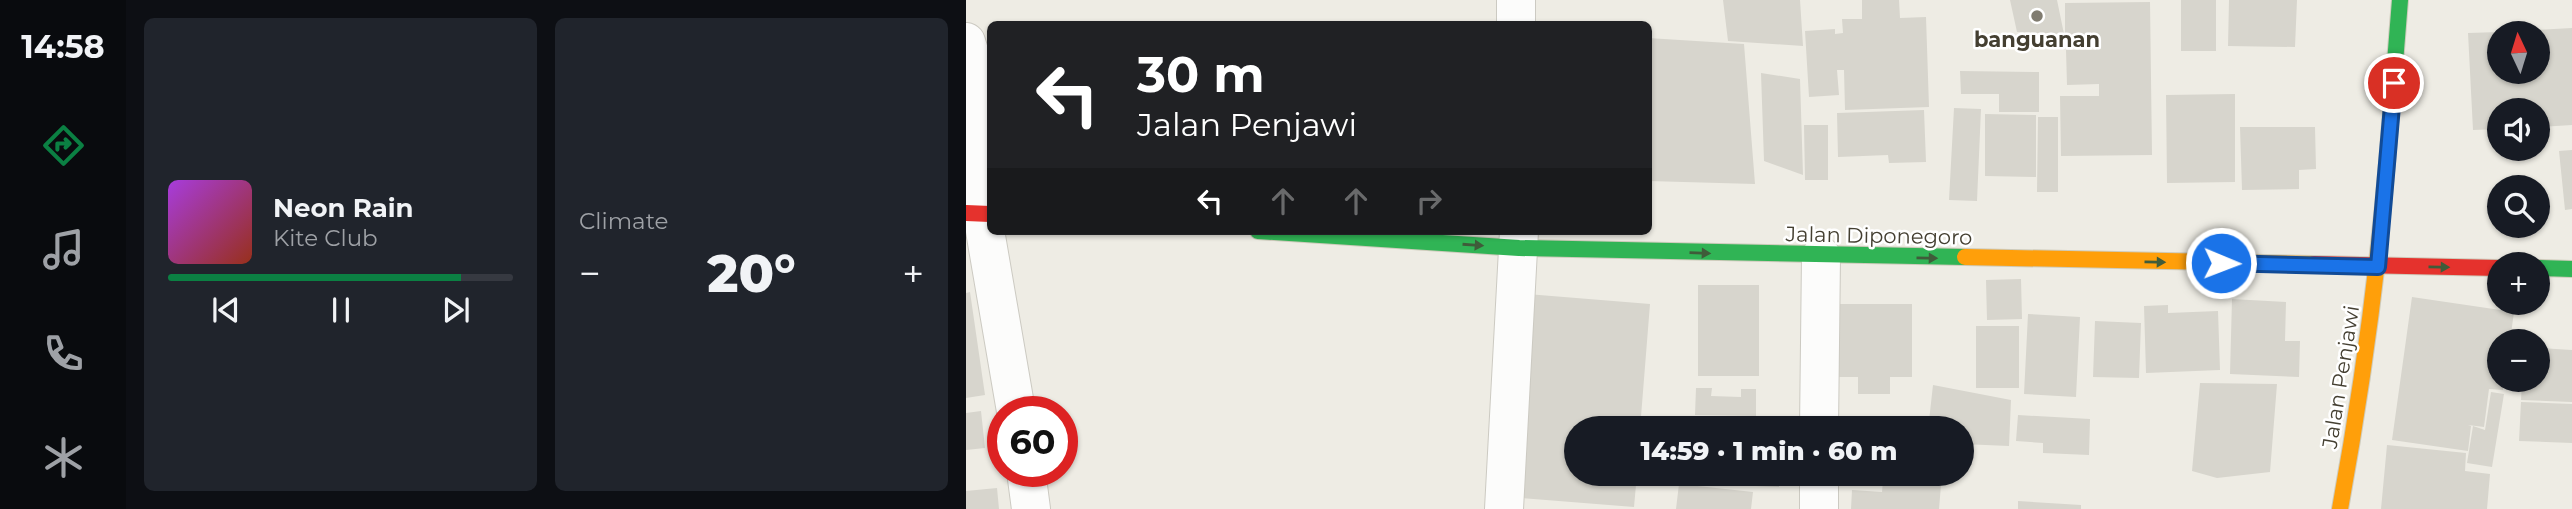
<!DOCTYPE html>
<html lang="en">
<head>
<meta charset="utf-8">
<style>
  :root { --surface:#171b24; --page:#20242c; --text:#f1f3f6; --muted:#9ea1a6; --line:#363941; --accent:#0b8043 }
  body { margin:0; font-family:Montserrat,sans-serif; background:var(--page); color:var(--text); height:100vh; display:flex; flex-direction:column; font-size:26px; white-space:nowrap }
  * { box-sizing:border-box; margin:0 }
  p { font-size:23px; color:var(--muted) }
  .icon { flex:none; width:38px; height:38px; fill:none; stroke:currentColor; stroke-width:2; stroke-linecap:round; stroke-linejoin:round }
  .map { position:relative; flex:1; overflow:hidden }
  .panel { display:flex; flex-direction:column; gap:18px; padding:18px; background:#0d0f14; width:840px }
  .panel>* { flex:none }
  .hud { position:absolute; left:21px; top:21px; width:665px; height:214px; border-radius:10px; box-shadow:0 2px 5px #0004; background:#202124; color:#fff; overflow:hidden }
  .needle { width:46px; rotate:356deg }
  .fabs { position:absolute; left:1521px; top:21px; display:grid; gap:14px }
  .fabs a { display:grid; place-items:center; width:63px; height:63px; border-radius:50%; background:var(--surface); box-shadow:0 2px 5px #0004; font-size:35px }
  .speed { position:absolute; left:21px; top:396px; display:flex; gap:14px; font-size:35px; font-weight:700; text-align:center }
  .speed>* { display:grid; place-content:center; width:91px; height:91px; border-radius:50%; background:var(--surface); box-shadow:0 2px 5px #0004; line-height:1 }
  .speed .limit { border:10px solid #d22; background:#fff; color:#111 }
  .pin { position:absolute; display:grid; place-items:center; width:60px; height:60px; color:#fff; margin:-30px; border:4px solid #fff; border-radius:50%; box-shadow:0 2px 7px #0007 }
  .me { position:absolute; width:77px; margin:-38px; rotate:91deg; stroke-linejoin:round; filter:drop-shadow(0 0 5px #0008) }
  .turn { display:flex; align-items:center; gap:24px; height:147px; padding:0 35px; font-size:32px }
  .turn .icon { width:91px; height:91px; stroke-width:2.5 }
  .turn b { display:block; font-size:49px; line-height:60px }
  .lanes { display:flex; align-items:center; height:66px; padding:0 35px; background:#0003; justify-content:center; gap:35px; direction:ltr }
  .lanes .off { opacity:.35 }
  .big { font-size:52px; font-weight:800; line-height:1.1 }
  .panel .widget { flex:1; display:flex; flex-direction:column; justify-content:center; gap:10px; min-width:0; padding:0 24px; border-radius:10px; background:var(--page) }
  .song { display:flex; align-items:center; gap:21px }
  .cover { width:84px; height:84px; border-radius:10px; background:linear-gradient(135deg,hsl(280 70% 55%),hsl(10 70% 35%)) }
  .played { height:7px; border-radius:4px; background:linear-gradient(90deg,var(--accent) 85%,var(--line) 85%) }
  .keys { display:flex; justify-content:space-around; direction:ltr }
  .heat { display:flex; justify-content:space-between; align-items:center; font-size:38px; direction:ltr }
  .panel .tiles { flex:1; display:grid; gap:18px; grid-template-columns:repeat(2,1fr) }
  .trip { position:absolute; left:598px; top:416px; width:410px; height:70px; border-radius:35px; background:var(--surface); box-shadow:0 2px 5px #0004; font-weight:800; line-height:70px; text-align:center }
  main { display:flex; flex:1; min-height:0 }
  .tab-bar { display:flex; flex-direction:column; width:126px; justify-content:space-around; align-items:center; background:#090b0e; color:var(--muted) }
  .tab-bar .icon { width:49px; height:49px }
  .tab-bar .active { color:var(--accent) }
  .tab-bar b { font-size:32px; color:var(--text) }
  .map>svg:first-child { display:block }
  .building { fill:#d7d5cd }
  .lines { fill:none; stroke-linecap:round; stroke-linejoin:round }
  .street-casing { stroke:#cccac2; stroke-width:40 }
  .fast-casing { stroke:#cecbbb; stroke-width:18 }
  .slow-casing { stroke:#cecbbb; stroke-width:18 }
  .jam-casing { stroke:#cecbbb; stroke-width:18 }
  .street { stroke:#fcfcfb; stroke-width:38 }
  .fast { stroke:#30b455; stroke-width:16 }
  .slow { stroke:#ff9f0a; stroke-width:16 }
  .jam { stroke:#e5322d; stroke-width:16 }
  .oneway { fill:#3f5c3a }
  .route-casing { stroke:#114b97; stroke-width:18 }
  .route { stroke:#1a73e8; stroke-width:12 }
  .poi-dot { fill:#807c70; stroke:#fff; stroke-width:2.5 }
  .labels { text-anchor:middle; stroke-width:5; stroke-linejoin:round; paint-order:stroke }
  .poi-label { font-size:21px; font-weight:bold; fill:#443f31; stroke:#fff }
  .street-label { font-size:21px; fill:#443f31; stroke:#fff }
</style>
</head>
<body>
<main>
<nav class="tab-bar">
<b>14:58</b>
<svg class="icon active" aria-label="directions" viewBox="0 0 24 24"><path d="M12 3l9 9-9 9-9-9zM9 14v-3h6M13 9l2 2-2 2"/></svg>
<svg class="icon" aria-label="music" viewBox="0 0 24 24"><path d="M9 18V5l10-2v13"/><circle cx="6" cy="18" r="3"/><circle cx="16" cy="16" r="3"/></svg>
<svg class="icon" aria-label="phone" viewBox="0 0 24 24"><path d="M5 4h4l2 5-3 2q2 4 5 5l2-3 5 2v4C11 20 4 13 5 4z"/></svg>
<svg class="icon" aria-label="climate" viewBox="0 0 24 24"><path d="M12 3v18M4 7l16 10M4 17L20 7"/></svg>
</nav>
<section class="panel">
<div class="tiles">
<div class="widget">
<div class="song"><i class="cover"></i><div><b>Neon Rain</b><p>Kite Club</p></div></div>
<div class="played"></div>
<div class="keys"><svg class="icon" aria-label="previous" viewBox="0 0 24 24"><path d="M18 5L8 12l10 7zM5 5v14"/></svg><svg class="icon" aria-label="pause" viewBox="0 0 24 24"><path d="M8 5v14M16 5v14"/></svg><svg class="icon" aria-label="next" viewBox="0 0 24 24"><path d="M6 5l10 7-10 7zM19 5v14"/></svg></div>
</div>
<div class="widget"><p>Climate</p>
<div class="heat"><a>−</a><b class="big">20°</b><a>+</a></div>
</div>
</div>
</section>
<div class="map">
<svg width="1606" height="509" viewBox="0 0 1606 509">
  <rect width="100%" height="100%" fill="#eeece4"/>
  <!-- building -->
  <path class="building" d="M757,0h77l3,46 -75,-5z
    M896,0h37l1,18 26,-1 3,90 -84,3 -1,-40h-7l2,25 -30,2 -4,-66 30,-2v5l8,-1 -1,-14h20z
    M1044,0h47l7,34 -47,-2z
    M1215,0h35v51h-35z
    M1263,0h68l-2,47 -67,-1z
    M1184,2l2,153 -91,1 -1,-60h39v-12l-32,1 -1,-35h30v-10l-31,1v-38z
    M1606,28v97l-34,2v-17h-39v19l-26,1 -5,-97 31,-1v40h39v-39h-25v-2z
    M682,38l96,6 11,140 -107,-3z
    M994,71l79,1v40h-40v-18h-38z
    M795,73l39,6 3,96 -39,-14z
    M1269,94v88l-68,1 -1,-88z
    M988,108l27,1 -4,92 -28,-1z
    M958,110l2,52 -37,1 -1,-8 -50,2 -1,-44z
    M1019,114l51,1v62l-51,-1z
    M1072,117h20v75h-21z
    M838,125h24v55h-23z
    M1274,127h75l1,42 -17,1v19l-57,1z
    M1606,150v59l-7,1 -6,-59z
    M1055,279l1,40 -35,1 -1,-40z
    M732,285h61v91h-61z
    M4,292l15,103 -19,3v-105z
    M561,294l123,10 -10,125h-63v45h60l-3,33 -124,-10z
    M1446,297l102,15 -4,29h-11v39h5l-1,10 -14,-1 -5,38 -16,-2 3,1 -3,25 -76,-11z
    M1266,299l54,3 -1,39h15l-1,36 -69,-3z
    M872,304h74v73h-22v17h-32v-17h-21z
    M1202,305v8l50,-2 2,59 -74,3 -2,-67z
    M1062,314l52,3 -4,80 -52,-3z
    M1129,321l46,2 -2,55 -46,-1z
    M1010,326h43v62h-43z
    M1572,348l34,2v52l-51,-2 1,-20h16z
    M1234,383l77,1 -7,88 -53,6 -25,-7z
    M967,385l78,15 -2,46 -47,-2v-15h-14v-8h-19z
    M730,388h16l-1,8 30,1v-8h15v27l-61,-1z
    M1525,392l13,2 -12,73 -25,-4 6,-37 12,4z
    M1555,402l51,2v39l-53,-2z
    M15,411l4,37 -19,2v-37z
    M1052,415l72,4 -1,36 -46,-2v-10l-27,-2z
    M1421,445l79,8 -1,18 25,3 -3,35h-106z
    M742,474h71v13l-72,-3z
    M917,481l58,4 -2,24h-88l1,-19 30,2z
    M713,484l74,8 -2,17h-75z
    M31,488l2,21h-33v-18z
    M1052,501l63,4v4h-63z"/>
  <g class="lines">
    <defs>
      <path id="street" d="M550,0v24
        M0,42l12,38 4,133 34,198
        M853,429l2,-173
        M60,471l5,38
        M538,509l15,-278
        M853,509v-35"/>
      <path id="fast" d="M1421,163l13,-163
        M292,231l261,17 446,9
        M1572,268l34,1"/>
      <path id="slow" d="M999,257l349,7
        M1374,509c21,-115 37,-229 47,-346"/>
      <path id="jam" d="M0,213l24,1
        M1348,264l185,4"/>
    </defs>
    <!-- street casing -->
    <use href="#street" class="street-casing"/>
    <!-- fast casing -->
    <use href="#fast" class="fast-casing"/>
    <!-- slow casing -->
    <use href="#slow" class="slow-casing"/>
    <!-- jam casing -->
    <use href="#jam" class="jam-casing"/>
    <!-- street -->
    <use href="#street" class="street"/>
    <!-- fast -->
    <use href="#fast" class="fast"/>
    <!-- slow -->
    <use href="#slow" class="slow"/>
    <!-- jam -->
    <use href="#jam" class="jam"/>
  </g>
  <!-- one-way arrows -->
  <defs><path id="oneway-solid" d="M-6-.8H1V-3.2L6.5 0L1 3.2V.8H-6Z" transform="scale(1.75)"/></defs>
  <g class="oneway">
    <use href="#oneway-solid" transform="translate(507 245) rotate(4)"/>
    <use href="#oneway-solid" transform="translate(734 253) rotate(2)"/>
    <use href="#oneway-solid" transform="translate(961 258) rotate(1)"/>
    <use href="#oneway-solid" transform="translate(1189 262) rotate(1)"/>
    <use href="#oneway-solid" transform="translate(1473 267) rotate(1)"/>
  </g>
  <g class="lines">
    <defs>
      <path id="route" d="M1255,263l157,4 16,-184"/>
    </defs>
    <!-- route casing -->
    <use href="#route" class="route-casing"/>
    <!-- route -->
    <use href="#route" class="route"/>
  </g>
  <!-- markers -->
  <circle class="poi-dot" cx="1071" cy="16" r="7"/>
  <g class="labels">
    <!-- poi labels -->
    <g class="poi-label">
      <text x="1071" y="47">banguanan</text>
    </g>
    <!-- street labels -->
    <g class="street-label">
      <text transform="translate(913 236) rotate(1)" y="7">Jalan Diponegoro</text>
      <text transform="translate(1375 377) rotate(-81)" y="7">Jalan Penjawi</text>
    </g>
  </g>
</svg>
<div class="fabs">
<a><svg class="needle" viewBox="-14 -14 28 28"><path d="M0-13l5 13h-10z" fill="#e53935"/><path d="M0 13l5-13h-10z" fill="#9ea1a6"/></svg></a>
<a><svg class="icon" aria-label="sound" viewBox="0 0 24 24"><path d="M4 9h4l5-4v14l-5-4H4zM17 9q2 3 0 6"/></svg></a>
<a><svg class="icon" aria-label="search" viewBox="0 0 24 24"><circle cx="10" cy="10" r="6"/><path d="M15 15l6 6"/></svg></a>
<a>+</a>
<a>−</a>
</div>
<div class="speed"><div class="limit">60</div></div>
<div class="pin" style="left:1428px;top:83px;background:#d93025"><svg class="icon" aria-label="arrive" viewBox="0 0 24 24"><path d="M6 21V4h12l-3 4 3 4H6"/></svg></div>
<svg class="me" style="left:1255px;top:263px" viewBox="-20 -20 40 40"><circle r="17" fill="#1a73e8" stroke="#fff" stroke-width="3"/><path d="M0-11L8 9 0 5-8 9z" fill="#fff"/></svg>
<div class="trip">14:59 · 1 min · 60 m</div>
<div class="hud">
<div class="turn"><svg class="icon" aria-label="left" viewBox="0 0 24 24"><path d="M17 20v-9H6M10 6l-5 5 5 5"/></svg><div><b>30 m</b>Jalan Penjawi</div></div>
<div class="lanes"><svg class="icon" aria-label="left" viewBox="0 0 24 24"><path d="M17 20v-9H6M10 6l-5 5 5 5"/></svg><svg class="icon off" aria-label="ahead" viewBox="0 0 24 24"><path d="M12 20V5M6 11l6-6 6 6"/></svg><svg class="icon off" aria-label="ahead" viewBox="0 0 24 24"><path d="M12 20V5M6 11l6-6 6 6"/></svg><svg class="icon off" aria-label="right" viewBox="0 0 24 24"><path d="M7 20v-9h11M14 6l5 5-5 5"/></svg></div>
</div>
</div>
</main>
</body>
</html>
